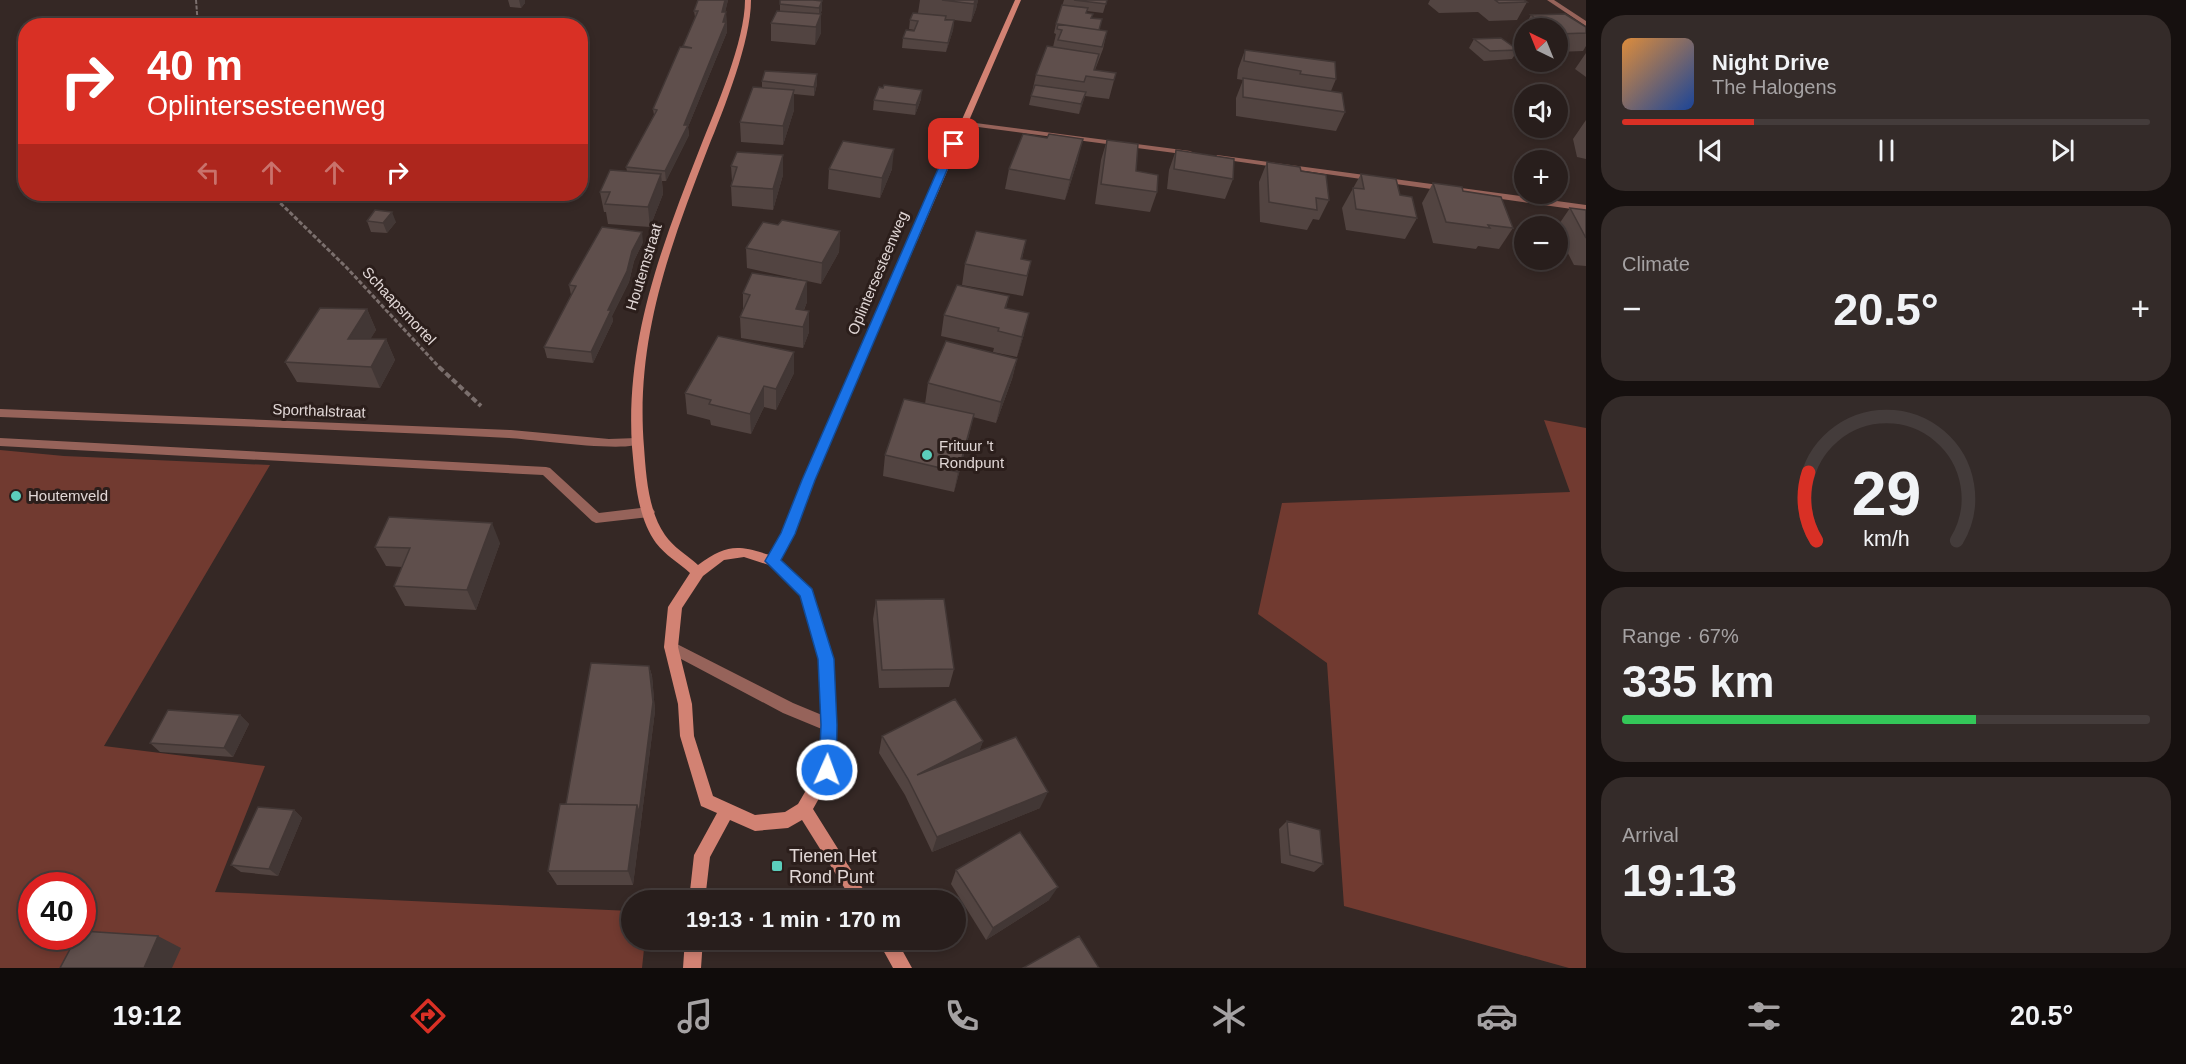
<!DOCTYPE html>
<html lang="en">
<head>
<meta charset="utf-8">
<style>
  :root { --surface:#281e1c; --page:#342b29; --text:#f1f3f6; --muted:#a5a2a3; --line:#443c3b; --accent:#d93025 }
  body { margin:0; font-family:Arial,sans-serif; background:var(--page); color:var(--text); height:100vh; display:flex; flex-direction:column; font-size:22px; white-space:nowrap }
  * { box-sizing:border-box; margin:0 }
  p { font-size:20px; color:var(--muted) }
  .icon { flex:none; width:33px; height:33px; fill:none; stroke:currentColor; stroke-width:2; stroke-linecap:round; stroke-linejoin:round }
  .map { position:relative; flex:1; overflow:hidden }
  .sheet { display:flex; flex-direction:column; gap:15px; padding:15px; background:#16100f; width:600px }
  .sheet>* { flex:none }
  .hud { position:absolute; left:18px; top:18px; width:570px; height:183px; border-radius:24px; box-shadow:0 3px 9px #0003,0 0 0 2px var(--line); background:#d93025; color:#fff; overflow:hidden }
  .needle { width:39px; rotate:317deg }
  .controls { position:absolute; left:1514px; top:18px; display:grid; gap:12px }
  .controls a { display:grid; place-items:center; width:54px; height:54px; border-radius:50%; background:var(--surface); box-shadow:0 3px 9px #0003,0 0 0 2px var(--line); font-size:30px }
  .speed { position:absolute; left:18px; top:872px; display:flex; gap:12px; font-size:30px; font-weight:700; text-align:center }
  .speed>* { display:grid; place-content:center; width:78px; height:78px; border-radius:50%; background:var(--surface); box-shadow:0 3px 9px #0003,0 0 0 2px var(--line); line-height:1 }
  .speed .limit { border:9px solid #d22; background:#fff; color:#111 }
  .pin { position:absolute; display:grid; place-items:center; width:51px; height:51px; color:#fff; margin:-26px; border-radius:12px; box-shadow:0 3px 9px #0006 }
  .me { position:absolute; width:66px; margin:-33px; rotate:2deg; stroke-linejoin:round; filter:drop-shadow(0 0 4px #0008) }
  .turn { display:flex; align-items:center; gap:21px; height:126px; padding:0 30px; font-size:27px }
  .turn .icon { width:78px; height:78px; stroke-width:2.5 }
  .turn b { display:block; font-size:42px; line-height:51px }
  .lanes { display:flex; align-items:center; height:57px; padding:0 30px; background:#0003; justify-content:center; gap:30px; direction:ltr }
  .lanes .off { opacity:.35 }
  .big { font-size:45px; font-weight:700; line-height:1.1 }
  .sheet .widget { flex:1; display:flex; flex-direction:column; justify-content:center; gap:9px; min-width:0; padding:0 21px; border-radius:24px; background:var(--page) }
  .sheet .dial { align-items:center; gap:0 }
  .dial svg { height:156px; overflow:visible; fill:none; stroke:var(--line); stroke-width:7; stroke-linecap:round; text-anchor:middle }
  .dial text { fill:var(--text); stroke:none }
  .song { display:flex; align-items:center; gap:18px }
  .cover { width:72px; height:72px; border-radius:9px; background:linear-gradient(135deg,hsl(30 70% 55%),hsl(220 70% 35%)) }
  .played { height:6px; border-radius:3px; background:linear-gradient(90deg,var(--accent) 25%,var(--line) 25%) }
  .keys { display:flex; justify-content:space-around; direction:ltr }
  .heat { display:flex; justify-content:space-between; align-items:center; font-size:33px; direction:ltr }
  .charge { height:9px; border-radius:4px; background:linear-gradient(90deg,#34c759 67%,var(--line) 0) }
  .trip { position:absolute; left:621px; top:890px; width:345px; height:60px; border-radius:30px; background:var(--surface); box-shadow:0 3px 9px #0003,0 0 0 2px var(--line); font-weight:700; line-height:60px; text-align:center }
  .menu { display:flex; height:96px; justify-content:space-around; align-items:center; background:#100c0b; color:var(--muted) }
  .menu .icon { width:42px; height:42px }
  .menu .current { color:var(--accent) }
  .menu b { font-size:27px; color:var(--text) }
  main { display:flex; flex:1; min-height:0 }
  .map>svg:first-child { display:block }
  .green { fill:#713a30; fill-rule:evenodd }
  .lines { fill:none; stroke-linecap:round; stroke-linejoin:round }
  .path-far2 { stroke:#7b6f6d; stroke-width:2; stroke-dasharray:4 1.5; stroke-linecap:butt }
  .path-far1 { stroke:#7b6f6d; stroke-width:3; stroke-dasharray:4.5 2; stroke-linecap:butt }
  .path { stroke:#7b6f6d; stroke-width:4; stroke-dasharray:6 3; stroke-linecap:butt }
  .lane { fill:#96635a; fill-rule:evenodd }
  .street { fill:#96635a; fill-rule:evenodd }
  .secondary { fill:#d28273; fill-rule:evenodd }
  .wall { fill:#524441 }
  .shaded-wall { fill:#423735 }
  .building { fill:#5f4f4c; stroke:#423735; stroke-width:1.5 }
  .route { fill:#1a73e8; stroke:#114b97; stroke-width:1.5 }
  .poi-dot { fill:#5bcebc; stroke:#2b1e1b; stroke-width:2 }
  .labels { text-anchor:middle; stroke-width:6; stroke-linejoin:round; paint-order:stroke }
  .street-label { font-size:15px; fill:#e1d7d6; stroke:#2b1e1b }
  .poi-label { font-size:15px; fill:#e1d7d6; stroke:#2b1e1b; text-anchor:start }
  .near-poi-label { font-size:18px; fill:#e1d7d6; stroke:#2b1e1b; text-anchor:start }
</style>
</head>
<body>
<main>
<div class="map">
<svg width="1586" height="968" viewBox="0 0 1586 968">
  <rect width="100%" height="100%" fill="#352825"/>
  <!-- green -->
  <path class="green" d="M1544,420l42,8v540h-17l-225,-62 -17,-243 -69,-49 24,-111 288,-11z
    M0,450l64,6 206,9 -166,281 161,20 -50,126 416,19 1,28h13l-3,29h-642zM32,885h50v51h-50z"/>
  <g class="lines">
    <!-- path-far2 -->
    <path class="path-far2" d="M196,0l2,26"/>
    <!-- path-far1 -->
    <path class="path-far1" d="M271,194l75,73 94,101"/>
    <!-- path -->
    <path class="path" d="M439,367l42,39"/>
    <!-- lane -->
    <path class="lane" d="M0,438l546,29 4,1 49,45 50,-6 4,2 2,3 -2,3 -4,2 -53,6 -4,-2 -49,-46 -543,-29z
      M671,641l122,62 41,17 2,5 -2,5 -5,2 -46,-19 -117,-62 -2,-4 2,-4z"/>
    <!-- street -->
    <path class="street" d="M1547,0h7l32,21v5z
      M960,121l230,30 4,2 -4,2 -227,-30 -4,-2z
      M1217,155l369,50v6l-366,-52 -4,-2z
      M0,409l511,21 98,9 28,-1 6,4c-11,12 -113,-3 -134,-4 -170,-9 -339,-14 -509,-21z"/>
    <!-- secondary -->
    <path class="secondary" d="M745,0h6c0,41 -27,109 -43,148 -38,98 -73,191 -64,299 2,27 4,64 21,88 8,12 22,20 33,30 29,-21 39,-20 72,-10l12,-22 20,-53 213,-480h6l-207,480 -20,54 -14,26 32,29 21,70 3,66 -1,45 -22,39 57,91h-18l-50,-80 -14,8 -33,3 -25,-11 -20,37 -5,43h-16l5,-45 23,-42 -16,-7 -21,-70 -2,-32 -14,-57 4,-40 22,-34c-11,-10 -25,-18 -34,-30 -19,-26 -21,-65 -24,-96 -7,-107 30,-202 68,-299 16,-40 45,-107 45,-148zM744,557l25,8 32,31 18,63 3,66 -3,43 -21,36 -13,8 -30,3 -42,-19 -19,-60 -2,-32 -14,-57 4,-39 21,-32 21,-16z
      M685,939h18l-2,29h-18z
      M877,939h19l16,29h-19z"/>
  </g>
  <!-- wall -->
  <path class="wall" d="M508,0h17v3l-4,5 -11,-1z
    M698,0h30l-3,12h1l1,20 -39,95 1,8 -23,46h-4l1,13 -13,33 -42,-3 -2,-12h-2l-4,-20 27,-21 -1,-4 28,-52 -1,-6 30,-62 12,-30 -1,-6z
    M780,0l42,1v9l-2,4h1v19l-6,12 -44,-4v-18l9,-12z
    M920,0h58l-2,9 -5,13 -25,-3v1h8l-1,10 -7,22 -44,-4 1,-10 11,-7 1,-1 -6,-1 1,-9 8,-7z
    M1064,0h43l-4,13 -16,-2v2l5,5 7,12 8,1 -4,18 -8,21 21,3 -7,26 -24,-3 -6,18 -50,-9 7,-30 17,-28 3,-13 -2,-1 2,-9z
    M1430,0h94l3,2 -10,18 -28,1 -11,-9 -39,1 -11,-9z
    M1531,15l26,13h-33v15l-7,-4z
    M1586,33v13l-3,5 -26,1v-18z
    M1474,39l44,11 -6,9 -28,2 -15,-13z
    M1245,50l91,29 -5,12 14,21 -9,19 -100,-15v-18l7,-18 -6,-1 1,-10z
    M1586,53v24l-11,-8z
    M817,74v10l-3,12 -20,-2v16l-11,35 -42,-3 -1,-20 22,-34v-7z
    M921,99l-6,16 -42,-5 1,-10z
    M1586,120v39l-9,-2 -4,-18z
    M1047,138l31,21 -13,41 -60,-11 4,-20z
    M1107,140l50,52 -7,20 -55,-8 6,-44z
    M1176,150l57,29 -8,20 -58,-10 2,-19z
    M1267,162l34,9 28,29 -10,20 -6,-1 -6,11 -47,-8 -1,-40z
    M731,166l52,9 -10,35 -41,-4 -1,-20 1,-5z
    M829,169h63l-12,29 -52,-9z
    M1361,174l39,21 17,23 -12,21 -59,-9 -4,-22z
    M1433,183l30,8 50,37 -14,21 -21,-3 -2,3 -43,-6 -11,-40z
    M1570,208l16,2v56l-12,-1 -17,-33v-5z
    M367,221l29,1 -9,11 -16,-1z
    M778,225l62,6 -1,21 -18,32 -74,-16 -1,-20z
    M1026,240l-4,19 9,2 -8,35 -61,-11 3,-21z
    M643,242l-9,19 -5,21 -17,34 1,5 -20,42 -46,-5 -3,-11 27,-52 -2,-10z
    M743,293l64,9 -3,8 5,1v21l-6,16 -62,-10 -1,-21 3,-8z
    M1009,296l-3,12 18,26 -7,23 -24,-5 1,-4 -53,-12 3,-21z
    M367,309l9,21 -6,9h16l9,21 -15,28 -83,-6 -12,-20z
    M1017,359l-5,20 -16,44 -23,-6 -4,18 -15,57 -71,-16 2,-21 40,-51 3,-21z
    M794,373l-18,37 -12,-3 -13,27 -40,-9 -1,-5 -23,-6 -2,-21z
    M500,543l-24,67 -71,-4 -11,-20 8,-19 -16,-1 -11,-19z
    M876,600l78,69 -5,18 -70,1 -6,-69z
    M649,666l3,10 3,35 -22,174h-76l-9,-14z
    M240,715l9,9 -16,33 -73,-5 -10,-9z
    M882,736l101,5 -4,10 61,57 -108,44 -27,-57 -26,-42z
    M294,810l8,8 -24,58 -37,-4 -10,-7z
    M1287,821l36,43 -9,8 -33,-9 -2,-34z
    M956,870l93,30 -63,40 -35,-56z"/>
  <!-- shaded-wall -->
  <path class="shaded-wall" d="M519,0h6v3l-4,5z
    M725,0h3l-5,21 -1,-9z
    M975,0h3l-2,9 -5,13 3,-18z
    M822,1v9l-3,7v-9z
    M726,12l1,20 -39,95 1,8 -23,46 -1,-10 19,-46 39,-103z
    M821,14v19l-6,12 1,-18z
    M954,20l-1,10 -7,22 2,-9z
    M581,64l2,9 -3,3v-12z
    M817,74v10l-3,12v-9z
    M794,90v20l-11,35v-19z
    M922,90l-1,9 -6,16 1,-10z
    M1086,92l-3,10 -4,12 2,-10z
    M1083,139l-5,20 -13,41 5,-20z
    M894,149l-2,20 -12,29 2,-20z
    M783,155v20l-10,35v-21z
    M661,174l2,20 -13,33 -2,-20z
    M392,212l4,10 -9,11 -4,-10z
    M840,231l-1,21 -18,32 1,-21z
    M642,232l1,10 -9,19 -5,21 -17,34 1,5 -20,42 -2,-11 41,-101z
    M807,281v21l-10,24 -1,-17z
    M367,309l9,21 -18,30 -10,-21z
    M809,311v21l-6,16v-21z
    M1029,313l-5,21 -7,23 5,-20z
    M386,339l9,21 -15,28 -9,-21z
    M794,352v21l-18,37v-21z
    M1017,359l-5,20 -16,44 5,-21z
    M764,386v21l-13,27 -1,-20z
    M974,414l-5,21 -15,57 4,-20z
    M492,523l8,20 -24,67 -9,-20z
    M649,666l3,10 3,35 -22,174 -5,-14z
    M240,715l9,9 -16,33 -9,-9z
    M983,741l-6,17 -60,17z
    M1048,792l-8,16 -108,44 5,-15z
    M294,810l8,8 -24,58 -9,-7z
    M1058,887l-9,13 -63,40 7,-12z
    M158,936l23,12 -9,20h-28z"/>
  <!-- building -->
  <path class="building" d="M698,0h27l-3,12h4l-3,10h3l-42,103h4l-23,46 -39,-4 31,-57 -4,-1 27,-62 12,1 -9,-2 15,-35h-4z
    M780,0h33l9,1 -3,7 -39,-4z
    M942,0h33l-1,4z
    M1074,0h33l-1,4z
    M1495,0h29l3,2 -28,1z
    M1062,5l26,3 -2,5 7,1 -2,4 11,1 -3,11 -43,-6z
    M777,11l44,3 -5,13 -45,-4z
    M913,13l33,3 -1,4h9l-6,23 -45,-5 3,-8 8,1 4,-10 -8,-1z
    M1565,14l21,13v6l-29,1v-6h-16l-14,-7h12l-8,-6z
    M554,20l18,2 -3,4 -19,-1z
    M466,24h12l-1,2h-12z
    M1058,24l49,7 -5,16 -44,-7 4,-10 -5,-1z
    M1501,38l17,12 -28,1 -16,-12z
    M1047,46l52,8 -5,16 22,3 -2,7 -28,-4 -2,6 -48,-7z
    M1245,50l90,12 1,17 -36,-5 1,-3 -57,-10z
    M765,71l52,3 -3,13 -52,-6z
    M1243,78l99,15 3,19 -102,-15z
    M884,85l38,5 -6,15 -42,-5 5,-13 4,1z
    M1035,85l51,7 -5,12 -50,-8z
    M753,87l41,3 -11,36 -43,-4z
    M1023,134l24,4 2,-4 34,5 -13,41 -61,-11z
    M1107,140l31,4 -2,27 22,4 -1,17 -56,-8z
    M843,141l51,8 -12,29 -53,-9z
    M1176,150l58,9 -1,20 -59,-10z
    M737,152l46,3 -10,34 -42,-3 6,-19 -6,-1z
    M1267,162l33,5 1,4 25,4 3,25 -13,-2 1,12 -48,-8z
    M610,170l51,4 -13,33 -43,-3 5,-12h-10z
    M1361,174l35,5 4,16 12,2 5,21 -61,-9 -3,-21 11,1z
    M1433,183l29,4 1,4 38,6 12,31 -25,-3 2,3 -44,-6z
    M1570,208l16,2v28z
    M375,210l17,2 -9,11 -16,-2z
    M782,220l58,11 -18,32 -76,-15 17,-26 15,3z
    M602,227l40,5 -10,19 -5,20 -19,39h3l-20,42 -47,-5 32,-61 -7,-1z
    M976,231l50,9 -5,19 10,2 -4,15 -62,-12z
    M752,273l55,8 -11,28 13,2 -6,16 -63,-10 10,-22 -7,-2z
    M957,285l52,11 -4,12 24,5 -7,24 -24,-6 1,-3 -55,-13z
    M320,308l47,1 -19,30h38l-15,28 -86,-5z
    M718,336l76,16 -18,37 -12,-3 -14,28 -41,-10 2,-4 -26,-7z
    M946,341l71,18 -16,43 -73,-19z
    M904,399l70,15 -16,58 -73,-17z
    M389,517l103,6 -25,67 -73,-4 16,-38 -35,-1z
    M944,599l10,70 -72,1 -6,-70z
    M591,663l58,3 4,36 -14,111 -2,-8 -71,-1z
    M955,699l28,42 -66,34 99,-38 32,55 -111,45 -29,-58 -26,-43z
    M168,710l72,5 -16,33 -74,-5z
    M560,804l77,1 -9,66h-80z
    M258,807l36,3 -25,59 -38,-4z
    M1287,821l33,9 3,34 -33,-9z
    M1020,832l38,55 -65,41 -37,-58z
    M82,931l76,5 -14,32h-84l17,-32h5z
    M1079,936l20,32h-76z"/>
  <!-- route -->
  <path class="route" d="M954,141l4,3 -143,336 -20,54 -14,26 31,29 22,70 3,66 -1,45 -3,6 -6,2 -6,-2 -2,-6 2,-45 -3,-66 -18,-63 -35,-35 16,-28 21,-53 147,-336z"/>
  <!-- markers -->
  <g class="poi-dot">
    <circle cx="927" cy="455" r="6"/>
    <circle cx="16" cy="496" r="6"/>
    <rect x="771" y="860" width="12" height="12" rx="3"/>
  </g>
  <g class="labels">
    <!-- street labels -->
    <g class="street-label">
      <text transform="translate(644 267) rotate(-73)" y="5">Houtemstraat</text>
      <text transform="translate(878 273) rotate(-67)" y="5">Oplintersesteenweg</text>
      <text transform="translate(399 306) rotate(47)" y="5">Schaapsmortel</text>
      <text transform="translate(319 411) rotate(2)" y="5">Sporthalstraat</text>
    </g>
    <!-- poi labels -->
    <g class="poi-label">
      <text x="939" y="451">Frituur 't<tspan x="939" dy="17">Rondpunt</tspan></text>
      <text x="28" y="501">Houtemveld</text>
    </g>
    <!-- near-poi labels -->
    <g class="near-poi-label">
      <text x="789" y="862">Tienen Het<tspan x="789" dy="21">Rond Punt</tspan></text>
    </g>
  </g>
</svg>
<div class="controls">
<a><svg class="needle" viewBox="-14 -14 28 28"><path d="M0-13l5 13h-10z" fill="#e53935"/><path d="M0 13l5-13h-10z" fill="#a5a2a3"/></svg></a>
<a><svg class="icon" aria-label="sound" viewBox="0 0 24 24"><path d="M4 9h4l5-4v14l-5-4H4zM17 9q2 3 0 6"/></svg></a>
<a>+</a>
<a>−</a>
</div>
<div class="speed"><div class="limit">40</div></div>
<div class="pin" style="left:954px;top:144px;background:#d93025"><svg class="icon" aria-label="arrive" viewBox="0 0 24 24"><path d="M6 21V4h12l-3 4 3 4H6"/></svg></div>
<svg class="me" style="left:827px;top:770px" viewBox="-20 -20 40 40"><circle r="17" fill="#1a73e8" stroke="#fff" stroke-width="3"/><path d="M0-11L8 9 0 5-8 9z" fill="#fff"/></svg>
<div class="trip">19:13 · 1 min · 170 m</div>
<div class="hud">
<div class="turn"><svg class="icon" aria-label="right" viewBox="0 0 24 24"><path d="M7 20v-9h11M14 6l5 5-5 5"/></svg><div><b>40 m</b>Oplintersesteenweg</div></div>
<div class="lanes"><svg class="icon off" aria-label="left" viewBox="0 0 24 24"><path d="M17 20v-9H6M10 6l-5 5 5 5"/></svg><svg class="icon off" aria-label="ahead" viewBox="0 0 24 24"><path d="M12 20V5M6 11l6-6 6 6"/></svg><svg class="icon off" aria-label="ahead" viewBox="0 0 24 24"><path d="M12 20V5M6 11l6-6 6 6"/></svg><svg class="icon" aria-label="right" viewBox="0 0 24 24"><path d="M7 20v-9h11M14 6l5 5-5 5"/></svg></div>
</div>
</div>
<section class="sheet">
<div class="widget">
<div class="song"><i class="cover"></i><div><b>Night Drive</b><p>The Halogens</p></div></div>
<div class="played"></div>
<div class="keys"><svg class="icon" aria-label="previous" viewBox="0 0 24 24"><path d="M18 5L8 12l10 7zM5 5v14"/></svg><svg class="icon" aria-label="pause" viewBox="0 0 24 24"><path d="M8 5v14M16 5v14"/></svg><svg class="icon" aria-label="next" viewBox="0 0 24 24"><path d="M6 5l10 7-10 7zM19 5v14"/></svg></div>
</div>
<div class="widget"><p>Climate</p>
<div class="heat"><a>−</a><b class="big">20.5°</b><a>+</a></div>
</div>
<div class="widget dial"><svg viewBox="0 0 100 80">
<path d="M14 69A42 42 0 1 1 86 69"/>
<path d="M14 69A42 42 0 0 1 10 34" stroke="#d93025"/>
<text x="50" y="56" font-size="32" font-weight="700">29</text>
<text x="50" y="72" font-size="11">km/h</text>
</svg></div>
<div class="widget"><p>Range · 67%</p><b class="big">335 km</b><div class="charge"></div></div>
<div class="widget"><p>Arrival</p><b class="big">19:13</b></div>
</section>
</main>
<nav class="menu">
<b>19:12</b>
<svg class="icon current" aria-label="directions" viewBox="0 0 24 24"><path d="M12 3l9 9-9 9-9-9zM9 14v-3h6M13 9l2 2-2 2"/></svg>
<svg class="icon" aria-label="music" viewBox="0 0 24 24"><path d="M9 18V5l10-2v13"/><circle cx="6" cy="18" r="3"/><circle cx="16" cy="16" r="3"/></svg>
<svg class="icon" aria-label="phone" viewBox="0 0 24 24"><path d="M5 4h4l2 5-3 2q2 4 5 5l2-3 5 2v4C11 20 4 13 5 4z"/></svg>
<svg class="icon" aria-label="climate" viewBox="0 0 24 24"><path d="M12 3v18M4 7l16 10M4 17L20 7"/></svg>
<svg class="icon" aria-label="car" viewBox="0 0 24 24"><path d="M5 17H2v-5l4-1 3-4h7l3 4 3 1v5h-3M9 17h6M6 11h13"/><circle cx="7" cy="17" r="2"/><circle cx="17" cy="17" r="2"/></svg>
<svg class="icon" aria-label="filters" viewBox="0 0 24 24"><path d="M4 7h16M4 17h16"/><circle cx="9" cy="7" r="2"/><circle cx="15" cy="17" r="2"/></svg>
<b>20.5°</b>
</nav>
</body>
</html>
